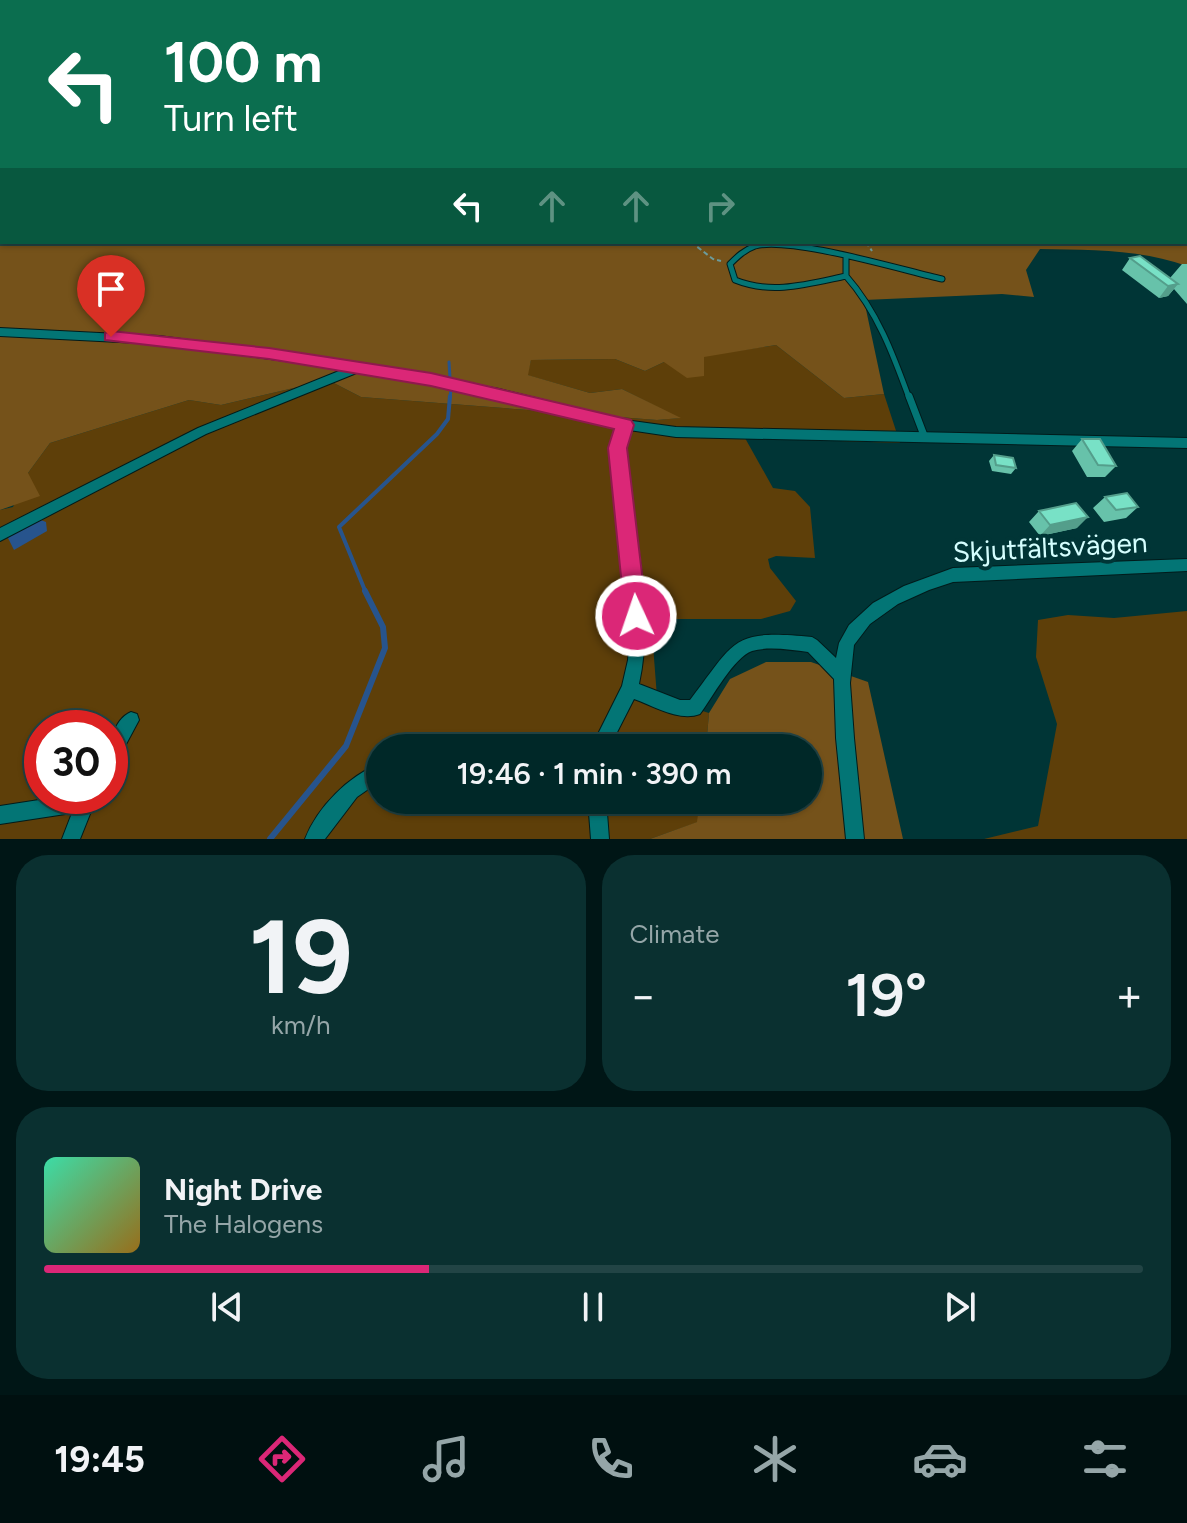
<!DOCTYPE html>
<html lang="en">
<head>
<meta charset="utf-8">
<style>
  :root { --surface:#002828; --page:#0a3030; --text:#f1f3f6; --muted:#95a6a8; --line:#224445; --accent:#db2777 }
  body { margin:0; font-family:Figtree,sans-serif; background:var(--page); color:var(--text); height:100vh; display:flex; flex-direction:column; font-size:30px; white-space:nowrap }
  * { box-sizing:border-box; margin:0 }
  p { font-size:26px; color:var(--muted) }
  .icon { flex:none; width:44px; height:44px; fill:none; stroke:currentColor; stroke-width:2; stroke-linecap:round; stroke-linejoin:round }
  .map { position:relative; height:839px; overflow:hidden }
  .details { display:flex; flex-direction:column; gap:16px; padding:16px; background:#001616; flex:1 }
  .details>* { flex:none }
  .hud { position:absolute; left:0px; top:0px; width:1188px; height:244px; box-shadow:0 2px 6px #0004,0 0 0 2px var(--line); background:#0b6e4f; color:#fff; overflow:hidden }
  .speed { position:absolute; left:24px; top:710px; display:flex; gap:16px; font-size:40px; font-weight:700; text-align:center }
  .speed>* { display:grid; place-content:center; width:104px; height:104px; border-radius:50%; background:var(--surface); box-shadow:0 2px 6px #0004,0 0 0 2px var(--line); line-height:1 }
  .speed .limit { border:12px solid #d22; background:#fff; color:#111 }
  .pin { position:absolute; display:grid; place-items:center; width:68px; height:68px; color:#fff; margin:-82px -34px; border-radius:50% 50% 50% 0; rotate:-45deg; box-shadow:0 0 8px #0007 }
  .pin .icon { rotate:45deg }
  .me { position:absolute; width:88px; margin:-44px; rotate:357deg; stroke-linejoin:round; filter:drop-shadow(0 0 6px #0008) }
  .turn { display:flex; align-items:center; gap:28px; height:168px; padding:0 32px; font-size:36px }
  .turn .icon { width:104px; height:104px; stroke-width:2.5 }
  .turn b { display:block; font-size:56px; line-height:68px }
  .lanes { display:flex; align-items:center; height:76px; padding:0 32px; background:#0003; justify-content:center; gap:40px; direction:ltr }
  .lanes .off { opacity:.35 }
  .big { font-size:60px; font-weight:600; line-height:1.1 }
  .details .card { flex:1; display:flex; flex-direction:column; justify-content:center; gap:12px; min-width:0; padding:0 28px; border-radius:32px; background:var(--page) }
  .details .dial { align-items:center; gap:0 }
  .dial b { font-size:104px; line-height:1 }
  .song { display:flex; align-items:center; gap:24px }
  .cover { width:96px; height:96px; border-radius:12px; background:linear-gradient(135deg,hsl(160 70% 55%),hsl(40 70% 35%)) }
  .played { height:8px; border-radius:4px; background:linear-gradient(90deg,var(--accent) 35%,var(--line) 35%) }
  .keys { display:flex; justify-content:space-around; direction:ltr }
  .heat { display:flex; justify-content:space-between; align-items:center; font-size:44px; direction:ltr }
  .details .tiles { flex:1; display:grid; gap:16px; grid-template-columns:1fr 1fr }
  .card:last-child { grid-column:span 2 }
  .trip { position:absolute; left:366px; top:734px; width:456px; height:80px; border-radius:40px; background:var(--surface); box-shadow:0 2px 6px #0004,0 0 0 2px var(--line); font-weight:600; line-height:80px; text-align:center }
  .menu { display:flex; height:128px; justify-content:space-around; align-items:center; background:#001010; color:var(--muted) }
  .menu .icon { width:56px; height:56px }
  .menu .current { color:var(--accent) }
  .menu b { font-size:36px; color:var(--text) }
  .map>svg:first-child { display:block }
  .green { fill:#5e3f09; fill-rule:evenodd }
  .forest { fill:#75521a }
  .water { fill:#27548d }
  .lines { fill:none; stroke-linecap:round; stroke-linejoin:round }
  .stream-far2 { stroke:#27548d; stroke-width:3 }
  .stream-far1 { stroke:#27548d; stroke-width:4 }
  .stream { stroke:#27548d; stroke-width:6 }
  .service-far1-casing { stroke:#001b1b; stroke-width:7 }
  .service-casing { stroke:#001b1b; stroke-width:9 }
  .minor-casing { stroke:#001b1b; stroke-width:2 }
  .path { stroke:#6c9c9c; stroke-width:2; stroke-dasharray:5 3; stroke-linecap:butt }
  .service-far1 { stroke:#037575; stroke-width:5 }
  .service { stroke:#037575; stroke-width:7 }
  .minor { fill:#037575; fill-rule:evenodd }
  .wall { fill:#67c2aa }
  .shaded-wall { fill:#549e8b }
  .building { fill:#78e1c6; stroke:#549e8b; stroke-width:2 }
  .route { fill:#db2777; stroke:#8e194d; stroke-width:2 }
  .labels { text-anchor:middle; stroke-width:8; stroke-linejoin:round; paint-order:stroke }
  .near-street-label { font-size:28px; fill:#d4fefe; stroke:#003536 }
</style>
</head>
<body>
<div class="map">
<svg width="1187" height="839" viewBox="0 0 1187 839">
  <rect width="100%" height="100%" fill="#003536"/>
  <!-- green -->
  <path class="green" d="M776,345l68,53 40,-4 16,49 -155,-5 28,50 22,3 15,16 5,51 -39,-2 -8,3 2,9 26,33 -6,10 -29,8h-86l-22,26 4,52 52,16 -3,35h-326v52h320l-2,22 -48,17h-650v-329l13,-3 15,-34 22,-30 139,-43 32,5 107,-25 33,17 296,23 22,-2 -57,-29 -32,4 -63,-18 4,-15 84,-1 30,12 19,-9zM42,728h68v68h-68z
    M1187,611v228h-203l54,-13 19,-102 -21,-67 2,-37 30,-5 46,3z"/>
  <!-- forest -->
  <path class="forest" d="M0,120l2,122h1184l1,-113v137c-48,-17 -97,-16 -147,-17l-14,21 8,27 -32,-3 -138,6 20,94 -40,4 -68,-53 -72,12v19l-17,2 -23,-16 -19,9 -30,-12 -84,1 -3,15 62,18 32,-4 59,29 -24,2 -296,-23 -33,-17 -107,25 -32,-5 -139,43 -22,30 12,23 -40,14z
    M766,662h45l57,20 35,157h-253l47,-17 3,-22h108v-52h-102l3,-35 21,-34z"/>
  <!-- water -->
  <path class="water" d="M41,520l5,2 1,9 -33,19 -7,-14z"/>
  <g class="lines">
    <!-- stream-far2 -->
    <path class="stream-far2" d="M449,362l1,16
      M450,398l1,-9"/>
    <!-- stream-far1 -->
    <path class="stream-far1" d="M366,593l-27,-66 98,-93 11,-15 2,-23"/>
    <!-- stream -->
    <path class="stream" d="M270,839l76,-93 39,-98 -2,-21 -18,-36"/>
    <defs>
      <path id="service-far1" d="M846,257v19c31,35 47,78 63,122
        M846,276c-38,8 -74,19 -111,4l-5,-16c7,-7 14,-14 25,-18 34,-10 147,24 187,33"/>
      <path id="service" d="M909,396l16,42"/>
      <path id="minor" d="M0,328l159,8 179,24 161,29 126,31 51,7 511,11v10l-511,-11 -47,-7 -5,18c8,79 32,158 15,236l41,16h10c46,-60 41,-71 122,-63l5,3 19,18 3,-15 10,-18 24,-22 31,-17 49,-18 234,-9v12l-234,11 -24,8 -31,14 -28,20 -16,21 -4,38 4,55 10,101h-18l-10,-101 -2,-59 -26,-27c-17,-2 -39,-6 -56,-1 -18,6 -40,47 -52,63 -21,8 -46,-8 -66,-15l-25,49h-86l3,-6 6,-3 51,-6 13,5 26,-52 6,-26 2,-29 -3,-62 -15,-121 6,-20 -119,-31 -140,-25 -153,62 -206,107v-13l198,-100 146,-59 -185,-25 -159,-8z
        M131,712l6,2 2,6 -23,43 -6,3c0,-19 1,-45 21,-54z
        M380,763v18l-23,16 -32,42h-20c13,-33 43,-62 75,-76z
        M65,796h30l1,3 -16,40h-18l10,-26 -72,11v-18z
        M588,800h18l3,39h-18z"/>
    </defs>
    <!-- service-far1 casing -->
    <use href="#service-far1" class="service-far1-casing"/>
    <!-- service casing -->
    <use href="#service" class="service-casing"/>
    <!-- minor casing -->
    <use href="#minor" class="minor-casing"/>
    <!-- path -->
    <path class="path" d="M691,242l22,17 8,2
      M866,242l6,9"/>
    <!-- service-far1 -->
    <use href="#service-far1" class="service-far1"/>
    <!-- service -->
    <use href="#service" class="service"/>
    <!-- minor -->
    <use href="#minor" class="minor"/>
  </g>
  <!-- wall -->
  <path class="wall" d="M1130,258l40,20 12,-14h5v40l-13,-15 -6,7 -9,2 -37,-28z
    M1082,439l34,27 -11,11h-18l-15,-26z
    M994,455l22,13 -5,6 -19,-3 -3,-10z
    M1105,497l33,10 -12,11 -22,4 -11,-14z
    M1039,511l38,17 -37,8 -11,-14z"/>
  <!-- shaded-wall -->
  <path class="shaded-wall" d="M1178,284l-10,12 -9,2 9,-12z
    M1088,517l-11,11 -37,8 10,-11z"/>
  <!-- building -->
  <path class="building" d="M1140,256l38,28 -10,2 -38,-28z
    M1082,439h18l16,27 -18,-1z
    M994,455l19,3 3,10 -20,-3z
    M1127,493l11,14 -22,3 -11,-13z
    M1076,503l12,14 -38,8 -11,-14z"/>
  <!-- sky -->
  <linearGradient id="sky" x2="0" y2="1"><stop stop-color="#001d1e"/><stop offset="0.51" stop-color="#26515d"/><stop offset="1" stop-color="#26515d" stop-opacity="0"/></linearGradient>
  <rect width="1187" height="237" fill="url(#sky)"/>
  <!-- route -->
  <path class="route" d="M111,331l158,17 162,25 200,47 3,5 -7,23 20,168 -3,7 -8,4 -8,-4 -3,-7 -17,-168 6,-19 -183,-43 -162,-27 -164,-19v-7z"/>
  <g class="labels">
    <!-- near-street labels -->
    <g class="near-street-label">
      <text transform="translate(1050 547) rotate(-3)" y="10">Skjutfältsvägen</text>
    </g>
  </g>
</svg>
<div class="speed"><div class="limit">30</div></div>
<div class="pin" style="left:111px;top:337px;background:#d93025"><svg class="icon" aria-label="arrive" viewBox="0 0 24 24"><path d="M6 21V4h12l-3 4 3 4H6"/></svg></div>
<svg class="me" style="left:636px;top:616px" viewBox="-20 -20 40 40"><circle r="17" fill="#db2777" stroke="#fff" stroke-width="3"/><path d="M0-11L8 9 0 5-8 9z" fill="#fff"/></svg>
<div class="trip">19:46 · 1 min · 390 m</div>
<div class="hud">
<div class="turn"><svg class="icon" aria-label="left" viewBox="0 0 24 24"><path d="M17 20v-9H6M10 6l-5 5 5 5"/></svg><div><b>100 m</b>Turn left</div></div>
<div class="lanes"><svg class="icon" aria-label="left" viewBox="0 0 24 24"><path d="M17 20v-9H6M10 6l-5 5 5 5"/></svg><svg class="icon off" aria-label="ahead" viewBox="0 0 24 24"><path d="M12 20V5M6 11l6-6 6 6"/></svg><svg class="icon off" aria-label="ahead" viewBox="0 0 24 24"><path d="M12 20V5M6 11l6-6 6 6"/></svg><svg class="icon off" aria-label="right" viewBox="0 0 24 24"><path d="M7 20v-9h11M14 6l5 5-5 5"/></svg></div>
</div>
</div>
<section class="details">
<div class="tiles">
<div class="card dial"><b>19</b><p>km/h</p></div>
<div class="card"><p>Climate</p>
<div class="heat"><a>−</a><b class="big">19°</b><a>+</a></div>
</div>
<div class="card">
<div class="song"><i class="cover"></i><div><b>Night Drive</b><p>The Halogens</p></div></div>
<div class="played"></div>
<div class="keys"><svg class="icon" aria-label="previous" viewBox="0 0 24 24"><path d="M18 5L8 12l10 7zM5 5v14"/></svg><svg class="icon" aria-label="pause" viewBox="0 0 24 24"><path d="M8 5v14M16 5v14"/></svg><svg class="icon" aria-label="next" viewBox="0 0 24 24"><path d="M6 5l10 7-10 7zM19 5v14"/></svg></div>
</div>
</div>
</section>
<nav class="menu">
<b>19:45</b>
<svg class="icon current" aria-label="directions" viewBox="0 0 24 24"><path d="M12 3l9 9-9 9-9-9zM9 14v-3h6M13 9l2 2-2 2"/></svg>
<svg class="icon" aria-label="music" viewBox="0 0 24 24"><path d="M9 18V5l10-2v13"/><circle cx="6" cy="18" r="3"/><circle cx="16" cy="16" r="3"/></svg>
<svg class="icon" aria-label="phone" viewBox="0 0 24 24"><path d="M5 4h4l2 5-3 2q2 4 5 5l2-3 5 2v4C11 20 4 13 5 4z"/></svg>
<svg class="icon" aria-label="climate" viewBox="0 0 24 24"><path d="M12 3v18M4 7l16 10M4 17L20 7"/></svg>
<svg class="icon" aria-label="car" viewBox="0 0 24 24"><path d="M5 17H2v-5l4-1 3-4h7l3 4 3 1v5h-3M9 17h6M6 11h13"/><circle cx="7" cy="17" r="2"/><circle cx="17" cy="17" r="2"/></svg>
<svg class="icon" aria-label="filters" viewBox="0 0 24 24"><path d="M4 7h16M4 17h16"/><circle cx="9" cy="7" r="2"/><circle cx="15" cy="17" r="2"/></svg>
</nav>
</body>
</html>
